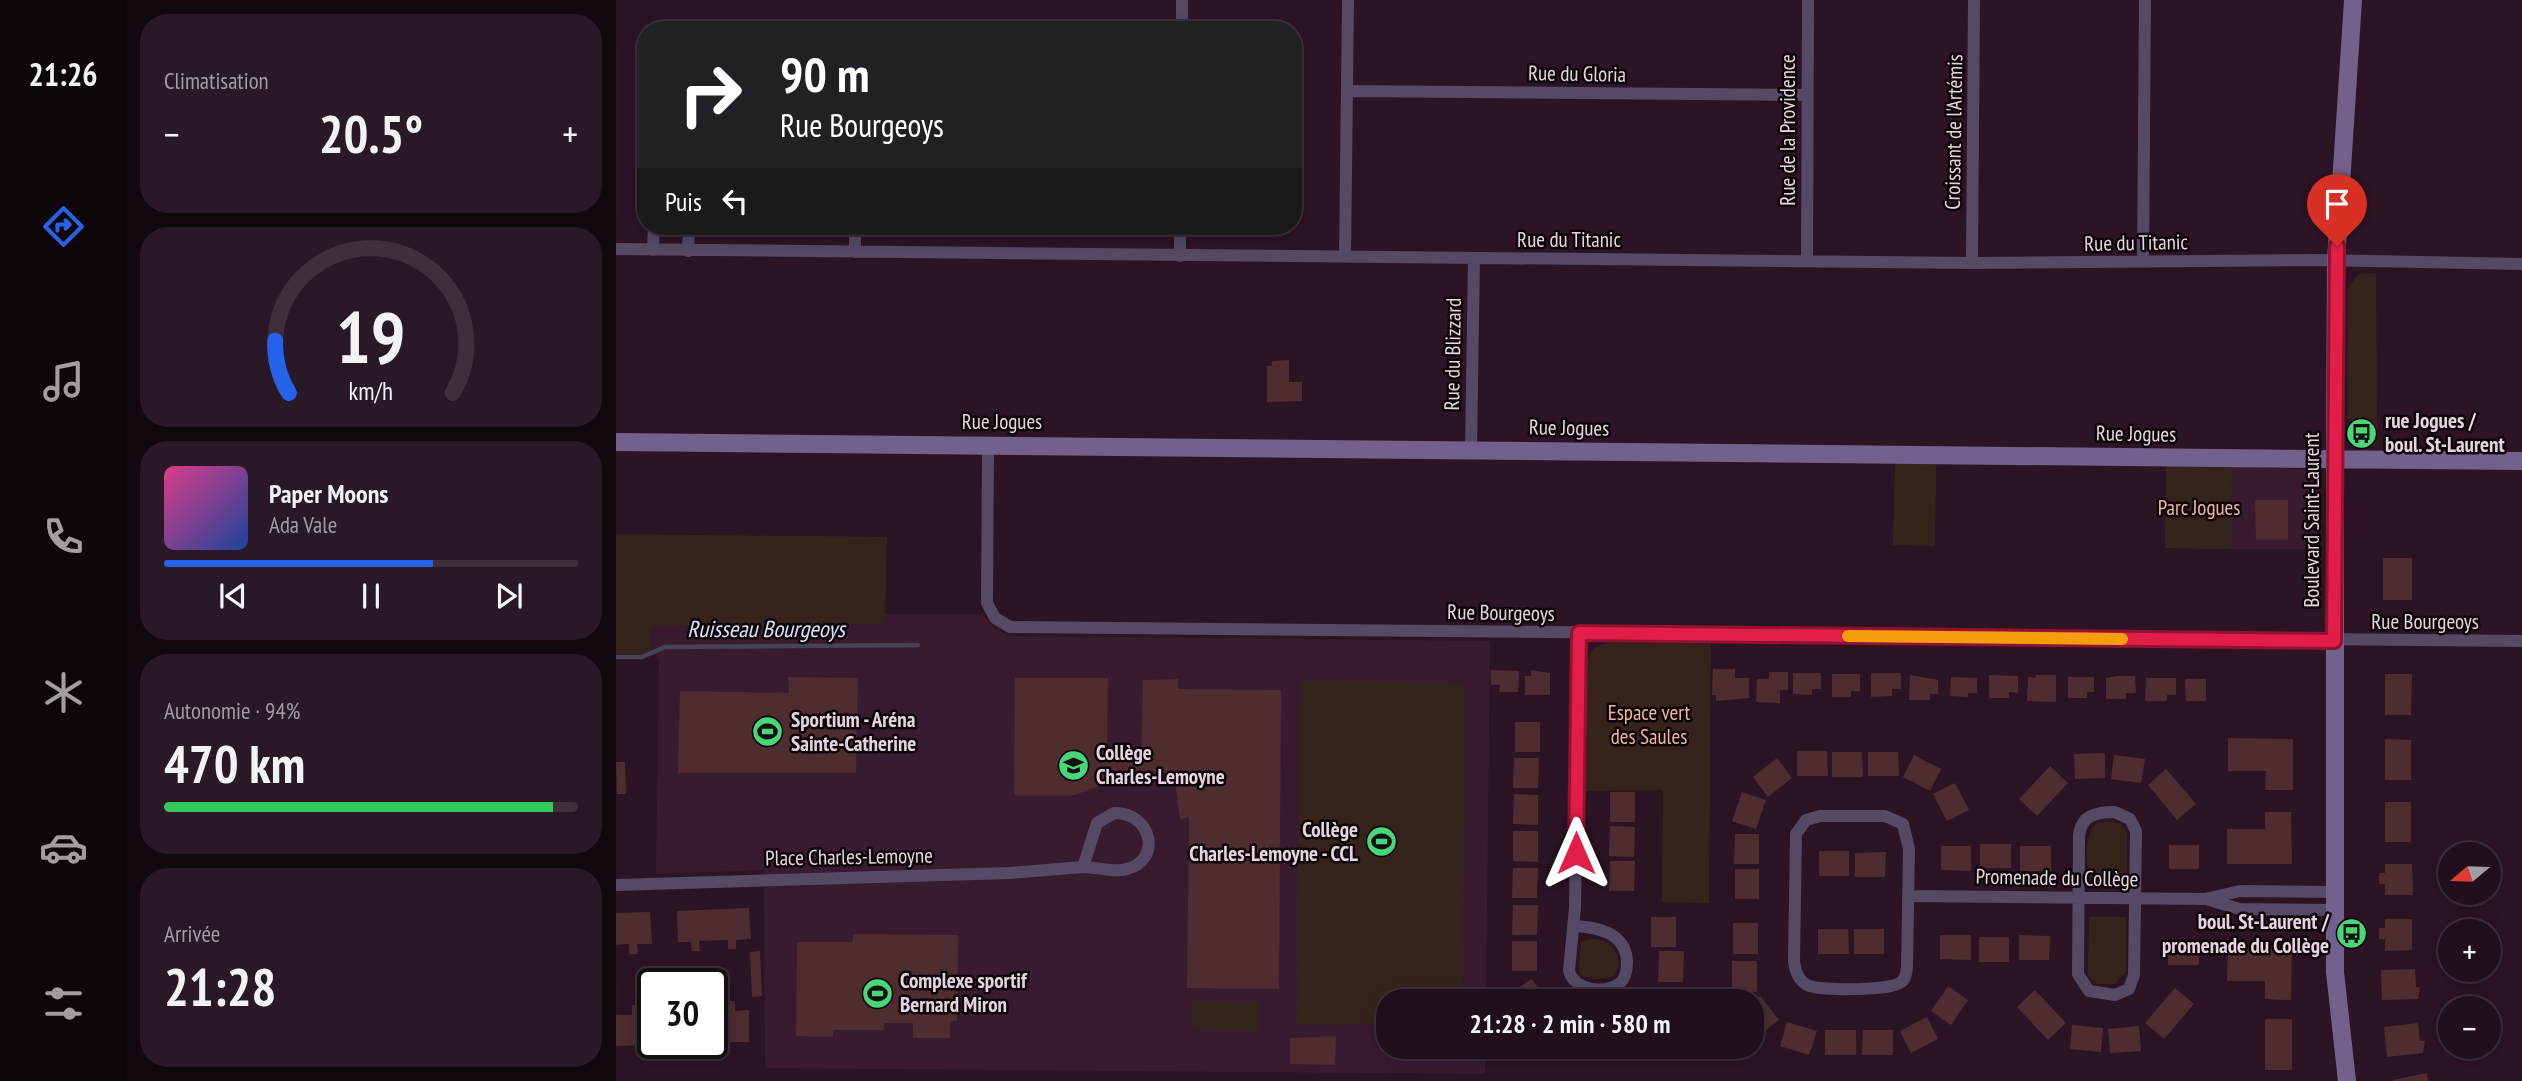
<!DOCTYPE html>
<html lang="fr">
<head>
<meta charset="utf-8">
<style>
  :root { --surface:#210f1c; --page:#291825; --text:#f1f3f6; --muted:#a29ca3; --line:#3e2f3b; --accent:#2563eb }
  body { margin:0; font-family:"PT Sans Narrow",sans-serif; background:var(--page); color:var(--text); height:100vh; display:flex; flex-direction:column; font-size:26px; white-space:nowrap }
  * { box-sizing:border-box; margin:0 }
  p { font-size:23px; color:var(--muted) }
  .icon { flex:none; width:38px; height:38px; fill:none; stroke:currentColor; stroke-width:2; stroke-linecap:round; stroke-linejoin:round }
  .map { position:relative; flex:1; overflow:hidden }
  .sheet { display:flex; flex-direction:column; gap:14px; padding:14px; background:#12080f; width:490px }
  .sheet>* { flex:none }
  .guide { position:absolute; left:21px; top:21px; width:665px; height:214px; border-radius:28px; box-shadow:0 4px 18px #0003,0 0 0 2px var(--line); background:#202124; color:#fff; overflow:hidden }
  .needle { width:46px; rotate:251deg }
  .fabs { position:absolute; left:1822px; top:842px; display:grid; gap:14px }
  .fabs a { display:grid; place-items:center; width:63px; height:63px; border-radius:50%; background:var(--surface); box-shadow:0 4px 18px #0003,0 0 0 2px var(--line); font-size:35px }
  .speed { position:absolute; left:21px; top:968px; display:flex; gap:14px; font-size:35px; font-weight:700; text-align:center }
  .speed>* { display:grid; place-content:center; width:91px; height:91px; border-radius:50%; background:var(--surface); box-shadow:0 4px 18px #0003,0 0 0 2px var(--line); line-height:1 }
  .speed .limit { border:4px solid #111; border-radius:10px; background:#fff; color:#111 }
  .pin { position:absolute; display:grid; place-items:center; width:60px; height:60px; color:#fff; margin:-72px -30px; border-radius:50% 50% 50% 0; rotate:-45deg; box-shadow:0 0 7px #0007 }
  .pin .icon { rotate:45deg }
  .me { position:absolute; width:77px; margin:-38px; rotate:0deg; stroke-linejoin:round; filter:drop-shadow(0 0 5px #0008) }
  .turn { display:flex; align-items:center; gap:24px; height:147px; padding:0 28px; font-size:32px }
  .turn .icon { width:91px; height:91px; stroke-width:2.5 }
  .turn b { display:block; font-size:49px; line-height:60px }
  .then { display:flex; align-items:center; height:66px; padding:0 28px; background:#0003; gap:14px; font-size:26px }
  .big { font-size:52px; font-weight:700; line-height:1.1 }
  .sheet .tile { flex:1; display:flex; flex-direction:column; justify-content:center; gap:10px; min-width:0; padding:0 24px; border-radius:28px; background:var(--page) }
  .sheet .dial { align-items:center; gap:0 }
  .dial svg { height:182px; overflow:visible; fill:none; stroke:var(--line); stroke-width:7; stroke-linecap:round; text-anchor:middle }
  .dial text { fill:var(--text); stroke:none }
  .song { display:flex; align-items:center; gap:21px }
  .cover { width:84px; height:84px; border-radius:10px; background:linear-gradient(135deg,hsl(330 70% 55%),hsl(220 70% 35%)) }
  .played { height:7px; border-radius:4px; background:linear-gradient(90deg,var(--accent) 65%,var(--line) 65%) }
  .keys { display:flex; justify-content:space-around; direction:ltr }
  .heat { display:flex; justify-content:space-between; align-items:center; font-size:38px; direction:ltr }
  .charge { height:10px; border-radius:5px; background:linear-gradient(90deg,#34c759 94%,var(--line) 0) }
  .trip { position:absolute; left:760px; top:989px; width:388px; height:70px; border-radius:28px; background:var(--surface); box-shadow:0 4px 18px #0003,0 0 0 2px var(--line); font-weight:700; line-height:70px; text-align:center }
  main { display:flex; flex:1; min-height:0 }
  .dock { display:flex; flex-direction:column; width:126px; justify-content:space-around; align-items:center; background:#0d060b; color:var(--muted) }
  .dock .icon { width:49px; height:49px }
  .dock .active { color:var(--accent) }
  .dock b { font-size:32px; color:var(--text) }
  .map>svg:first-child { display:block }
  .built { fill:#391b30 }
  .green { fill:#36241c }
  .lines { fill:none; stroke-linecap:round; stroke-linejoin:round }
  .stream { stroke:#464354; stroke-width:4.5 }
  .building { fill:#4d2d30 }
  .street { stroke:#554965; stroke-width:12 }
  .secondary { stroke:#74608d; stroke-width:18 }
  .route-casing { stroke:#92132f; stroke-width:18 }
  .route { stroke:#e11d48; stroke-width:12 }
  .slow { stroke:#f59e0b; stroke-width:12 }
  .labels { text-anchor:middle; stroke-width:5; stroke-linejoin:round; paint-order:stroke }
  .street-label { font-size:21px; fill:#e6d5e0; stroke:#0e050b }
  .poi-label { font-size:21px; font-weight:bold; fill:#e6d5e0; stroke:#0e050b; text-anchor:start }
  .park-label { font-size:21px; fill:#efb69a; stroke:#0e050b }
  .water-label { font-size:23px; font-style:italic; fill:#dae1f7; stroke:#0e050b }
</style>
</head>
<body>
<main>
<nav class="dock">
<b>21:26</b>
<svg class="icon active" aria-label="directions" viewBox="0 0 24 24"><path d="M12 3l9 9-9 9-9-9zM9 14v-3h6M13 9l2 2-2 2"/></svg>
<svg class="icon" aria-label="music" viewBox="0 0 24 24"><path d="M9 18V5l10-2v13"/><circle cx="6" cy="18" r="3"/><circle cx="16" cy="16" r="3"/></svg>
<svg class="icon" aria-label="phone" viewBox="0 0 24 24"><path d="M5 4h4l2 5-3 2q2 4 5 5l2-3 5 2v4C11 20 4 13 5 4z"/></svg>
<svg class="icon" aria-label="climate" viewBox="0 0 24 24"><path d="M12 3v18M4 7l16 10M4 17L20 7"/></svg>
<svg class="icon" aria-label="car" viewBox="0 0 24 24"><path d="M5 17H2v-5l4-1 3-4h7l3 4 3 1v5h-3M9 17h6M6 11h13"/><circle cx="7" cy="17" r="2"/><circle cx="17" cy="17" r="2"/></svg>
<svg class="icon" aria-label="filters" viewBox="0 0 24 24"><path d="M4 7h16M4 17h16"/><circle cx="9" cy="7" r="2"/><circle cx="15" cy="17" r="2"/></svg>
</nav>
<section class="sheet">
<div class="tile"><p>Climatisation</p>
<div class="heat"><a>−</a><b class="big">20.5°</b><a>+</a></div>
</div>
<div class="tile dial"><svg viewBox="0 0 100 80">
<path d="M14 69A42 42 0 1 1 86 69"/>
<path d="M14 69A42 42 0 0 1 8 46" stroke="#2563eb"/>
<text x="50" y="56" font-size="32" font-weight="700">19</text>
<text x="50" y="72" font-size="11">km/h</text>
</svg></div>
<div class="tile">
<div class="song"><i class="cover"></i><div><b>Paper Moons</b><p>Ada Vale</p></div></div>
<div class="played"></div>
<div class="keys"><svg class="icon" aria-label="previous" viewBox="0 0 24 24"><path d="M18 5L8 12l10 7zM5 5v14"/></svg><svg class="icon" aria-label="pause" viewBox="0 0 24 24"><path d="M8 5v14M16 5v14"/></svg><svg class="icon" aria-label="next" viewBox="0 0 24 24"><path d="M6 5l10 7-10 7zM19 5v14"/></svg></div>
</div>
<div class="tile"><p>Autonomie · 94%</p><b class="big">470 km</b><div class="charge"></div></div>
<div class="tile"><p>Arrivée</p><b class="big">21:28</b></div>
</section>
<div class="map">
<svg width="1906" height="1081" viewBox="0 0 1906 1081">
  <rect width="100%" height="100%" fill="#2c1425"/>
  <!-- built -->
  <path class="built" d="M1616,466l79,4 7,13 -1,66h-86z
    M269,614h97l12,14 16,8 480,5 -4,360h-98v45l97,1v27l-720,-6 -1,-198 -108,4 3,-214 -9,-15 -1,-18 235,-3z"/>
  <!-- green -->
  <path class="green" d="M1760,273l1,160 -18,1 -9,-10 1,-5h-4l1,-131 10,-13z
    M1279,463l41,1 -1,82 -42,-1z
    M1550,466h66l-1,83 -66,-1z
    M0,534l271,3 -2,87 -235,3v18l6,9h-40z
    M990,643l105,1 -2,259 -47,-1 1,-112 -77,1 1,-131 6,-11z
    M684,681l165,2 -3,318h-74v24l-91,-1z
    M1491,821l14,3 6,10v39l-10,11 -23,-1c-10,-12 -10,-49 2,-59z
    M1473,917h37v55l-11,12h-18l-9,-8z
    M976,939c22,0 33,18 22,38l-16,2 -17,-3 -2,-6 2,-28z
    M576,1001l68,2v28l-68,-2z"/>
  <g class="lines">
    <!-- stream -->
    <path class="stream" d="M0,657h26l23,-10 253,-2"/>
  </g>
  <!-- building -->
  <path class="building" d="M673,360v22h13v19l-35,1v-36h5v-5z
    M1639,500h33v39h-32z
    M1767,558h29v42h-29z
    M1097,669h22v9h14v20l-33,3v-6h-4z
    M875,670l28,1 -1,21h-19l1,-7h-9z
    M915,670l19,3v22h-25v-19h6z
    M1153,672h19v18h-8v13l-24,-1 1,-23h12z
    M1177,673h28v16h-9v6l-19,-1z
    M1255,673h30v16h-9v7l-21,1z
    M1216,674h28v17h-9v6h-19z
    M1769,674h27l-1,41h-26z
    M1294,675l28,5v14h-8v6h-21z
    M1373,675l29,1v17l-9,-1v6h-20z
    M1420,675h20v27l-29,-1 1,-24 7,1z
    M1501,676h18l1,17h-10v6h-20v-21z
    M172,677l70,1 -2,95h-178l2,-82 109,2z
    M1335,677l26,1v15h-9v4l-18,-1z
    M1452,677h26v15h-7v6h-19z
    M399,678h93l-1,84h34l2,-82 35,-1v10l103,1 -2,299 -92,-1 2,-171 -9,2 -6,-46h-67l1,10 -33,12h-61z
    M1530,678h30v17h-9v6h-22z
    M1569,679h21v22h-20z
    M899,722h25v30h-25z
    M1612,738l65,1v51h-28l1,-19h-38z
    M1769,739l26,1v40h-26z
    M1181,751h30l1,25h-31z
    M1216,752h30l1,25h-31z
    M1252,752h30l1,24h-31z
    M1489,753v25l-30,1 -1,-25z
    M1298,755l27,14 -11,22 -27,-14z
    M1498,755l31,4 -4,24 -30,-4z
    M898,758h25l-1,30h-25z
    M1161,758l15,20 -24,19 -15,-20z
    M0,762h9l1,32h-9z
    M1434,766l18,17 -31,33 -18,-17z
    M1550,769l30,35 -19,16 -29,-35z
    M1339,783l14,27 -22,11 -14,-27z
    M994,792h25v30h-25z
    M1126,792l24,8 -10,29 -24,-8z
    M898,794l24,1v30l-25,-1z
    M1769,802h26v40h-26z
    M1649,812h26l1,52h-65v-35h38z
    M994,826l25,1 -1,30 -25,-1z
    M897,831h25v31l-25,-1z
    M1119,834h24v30h-25z
    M1364,844h31v24h-31z
    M1553,845h30v24h-30z
    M1325,846h30v25l-30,-1z
    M1404,846h31v25h-31z
    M1203,851h30v25h-30z
    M1270,852l-1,25h-30v-24z
    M994,861h25l-1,30h-25z
    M1769,864h27l1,31h-28v-11h-6v-11h6z
    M897,868h25l-1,30h-25z
    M1119,869h24v30h-24z
    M897,905h25l-1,30h-25z
    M133,908l2,31 -15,1v9h-8v-9l-29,1 1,10h-8l-1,-9h-13l-1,-31z
    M34,912l2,32h-15l1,10h-9v-10l-13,1v-32z
    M1035,917h25v30h-25z
    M1769,919h27v31l-27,1v-12h-6v-11h6z
    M1117,923h25v31h-25z
    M1202,929h30l1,25h-31z
    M1238,929h30v25h-30z
    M237,934l105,1 -1,86h-7v17h-37v-15h-29v7h-51v7l-37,-1 1,-94h56z
    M1324,935h31v25l-31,-1z
    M1403,935l31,1 -1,24h-30z
    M1363,937h30v25h-30z
    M1552,940h31v25h-31z
    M896,941h25v30h-25z
    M1612,948l64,1 -1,51 -26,-1v-18h-38z
    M144,951l2,45 -10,1 -2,-45z
    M1043,951h25l-1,31h-25z
    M1116,961h25v31l-25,-1z
    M1799,969l1,18h4l-2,12 -36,1 -1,-30z
    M916,979l9,13 6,9h-30l-6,-9z
    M1332,986l20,14 -17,25 -20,-14z
    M1042,988l16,13h-26z
    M1559,988l19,16 -30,35 -19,-16z
    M1419,990l31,33 -18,17 -31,-33z
    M1144,996l19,24 -20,15 -7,-10v-23z
    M111,1001h8v10l14,-1v32h-37v-31h16z
    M16,1005h9v9h12v31l-37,1v-31h16z
    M1311,1017l11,22 -27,14 -11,-22z
    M1649,1019h27v51h-27z
    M1171,1022l30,9 -8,24 -29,-9z
    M1802,1023l2,18h5l-2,12 -36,4 -3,-30z
    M1456,1025l31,3 -2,24 -31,-3z
    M1523,1026l2,25 -31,2 -2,-24z
    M1209,1030h31v25h-31z
    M1247,1030h30v25h-31z
    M704,1037h16l-1,28 -45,-1v-26z
    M1811,1073l1,8h-35v-1z"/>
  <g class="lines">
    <!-- street -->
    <path class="street" d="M566,30v-30
      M731,91l460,4
      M239,226v26
      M564,226v30
      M0,249l1356,14 347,-3 203,4
      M37,250l1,-24
      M72,251l1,-25
      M729,257l3,-257
      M1191,261l1,-261
      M1527,262l2,-262
      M1356,263l2,-263
      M372,444l-1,159 8,15 15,9 1512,14
      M855,449l3,-191
      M1499,812l15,7 6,12 -2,144 -5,14 -14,6 -26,-4 -11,-17 1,-138c2,-21 17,-24 36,-24z
      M498,813c37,-1 49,46 13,56 -13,4 -30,-2 -44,-2l14,-44z
      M1204,816h65l18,8 6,25 -2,118c-1,6 -1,12 -6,15 -10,9 -82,9 -94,3 -9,-5 -12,-14 -13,-24l2,-127 10,-14z
      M0,885l393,-12 74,-6
      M1292,896l297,3 35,-8 94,1
      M1593,900l31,9 95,1
      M958,926c24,1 52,7 53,36 0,7 -1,16 -7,21 -15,12 -46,7 -51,-12l6,-64 4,-274"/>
    <!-- secondary -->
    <path class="secondary" d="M0,442l1906,19
      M1731,1081l-12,-109v-541l1,-170 17,-261"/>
  </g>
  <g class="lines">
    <defs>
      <path id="route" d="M960,853l3,-220 755,8 3,-395"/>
    </defs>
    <!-- route casing -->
    <use href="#route" class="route-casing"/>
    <!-- route -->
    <use href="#route" class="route"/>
    <!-- slow -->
    <path class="slow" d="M1232,636l274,3"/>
  </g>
  <!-- icons -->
  <defs>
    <symbol id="bus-disc" viewBox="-11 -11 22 22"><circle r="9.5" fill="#47d779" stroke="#0e050b"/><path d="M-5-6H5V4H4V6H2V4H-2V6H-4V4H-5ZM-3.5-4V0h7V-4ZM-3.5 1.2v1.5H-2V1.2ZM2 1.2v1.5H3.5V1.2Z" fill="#111"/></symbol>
    <symbol id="stadium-disc" viewBox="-11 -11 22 22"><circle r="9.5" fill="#47d779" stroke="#0e050b"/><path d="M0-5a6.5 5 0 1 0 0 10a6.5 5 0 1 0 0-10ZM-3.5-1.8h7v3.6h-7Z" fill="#111"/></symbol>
    <symbol id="school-disc" viewBox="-11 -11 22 22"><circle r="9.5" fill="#47d779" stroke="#0e050b"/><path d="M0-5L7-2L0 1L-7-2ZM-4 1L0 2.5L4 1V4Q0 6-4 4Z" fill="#111"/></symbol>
  </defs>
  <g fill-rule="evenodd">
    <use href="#bus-disc" x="1728" y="416" width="35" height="35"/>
    <use href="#stadium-disc" x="134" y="714" width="35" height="35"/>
    <use href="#school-disc" x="440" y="748" width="35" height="35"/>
    <use href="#stadium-disc" x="748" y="824" width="35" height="35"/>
    <use href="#bus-disc" x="1718" y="916" width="35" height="35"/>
    <use href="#stadium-disc" x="244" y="976" width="35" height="35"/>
  </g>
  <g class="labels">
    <!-- street labels -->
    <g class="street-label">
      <text transform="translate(961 74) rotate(1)" y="7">Rue du Gloria</text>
      <text transform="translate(1172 130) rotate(-90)" y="7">Rue de la Providence</text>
      <text transform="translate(1338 132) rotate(-89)" y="7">Croissant de l'Artémis</text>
      <text x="953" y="247">Rue du Titanic</text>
      <text transform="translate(1520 243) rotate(-1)" y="7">Rue du Titanic</text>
      <text transform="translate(837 354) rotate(-89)" y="7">Rue du Blizzard</text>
      <text x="386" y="429">Rue Jogues</text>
      <text transform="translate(953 428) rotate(1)" y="7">Rue Jogues</text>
      <text transform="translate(1520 434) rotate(1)" y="7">Rue Jogues</text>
      <text transform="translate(1696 520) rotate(-90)" y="7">Boulevard Saint-Laurent</text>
      <text transform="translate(885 613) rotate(1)" y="7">Rue Bourgeoys</text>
      <text x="1809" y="629">Rue Bourgeoys</text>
      <text transform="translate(233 857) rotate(-1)" y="7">Place Charles-Lemoyne</text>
      <text transform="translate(1441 878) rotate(1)" y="7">Promenade du Collège</text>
    </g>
    <!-- poi labels -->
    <g class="poi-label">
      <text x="1769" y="428">rue Jogues /<tspan x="1769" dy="24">boul. St-Laurent</tspan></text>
      <text x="175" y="727">Sportium - Aréna<tspan x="175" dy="24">Sainte-Catherine</tspan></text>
      <text x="480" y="760">Collège<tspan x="480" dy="24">Charles-Lemoyne</tspan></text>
      <text x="742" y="837" text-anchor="end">Collège<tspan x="742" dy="24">Charles-Lemoyne - CCL</tspan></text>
      <text x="1713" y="929" text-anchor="end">boul. St-Laurent /<tspan x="1713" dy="24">promenade du Collège</tspan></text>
      <text x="284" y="988">Complexe sportif<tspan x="284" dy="24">Bernard Miron</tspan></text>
    </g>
    <!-- park labels -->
    <g class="park-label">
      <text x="1583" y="515">Parc Jogues</text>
      <text x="1033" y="720">Espace vert<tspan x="1033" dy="24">des Saules</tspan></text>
    </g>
    <!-- water labels -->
    <g class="water-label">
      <text x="150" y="637">Ruisseau Bourgeoys</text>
    </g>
  </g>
</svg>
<div class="fabs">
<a><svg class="needle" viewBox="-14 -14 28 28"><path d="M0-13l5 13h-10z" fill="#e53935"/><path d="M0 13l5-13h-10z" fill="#a29ca3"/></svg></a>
<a>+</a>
<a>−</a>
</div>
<div class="speed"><div class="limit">30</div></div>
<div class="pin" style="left:1721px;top:246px;background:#d93025"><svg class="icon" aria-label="arrive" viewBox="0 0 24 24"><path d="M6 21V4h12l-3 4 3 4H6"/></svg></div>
<svg class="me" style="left:960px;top:853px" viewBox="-20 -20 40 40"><path d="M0-17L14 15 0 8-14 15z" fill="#e11d48" stroke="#fff" stroke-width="4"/></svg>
<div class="trip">21:28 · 2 min · 580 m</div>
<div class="guide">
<div class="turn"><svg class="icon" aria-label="right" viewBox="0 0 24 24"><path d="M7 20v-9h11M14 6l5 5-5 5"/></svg><div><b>90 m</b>Rue Bourgeoys</div></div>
<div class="then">Puis<svg class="icon" aria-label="left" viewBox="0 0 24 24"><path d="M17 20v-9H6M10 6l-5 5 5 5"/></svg></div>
</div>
</div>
</main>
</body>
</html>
